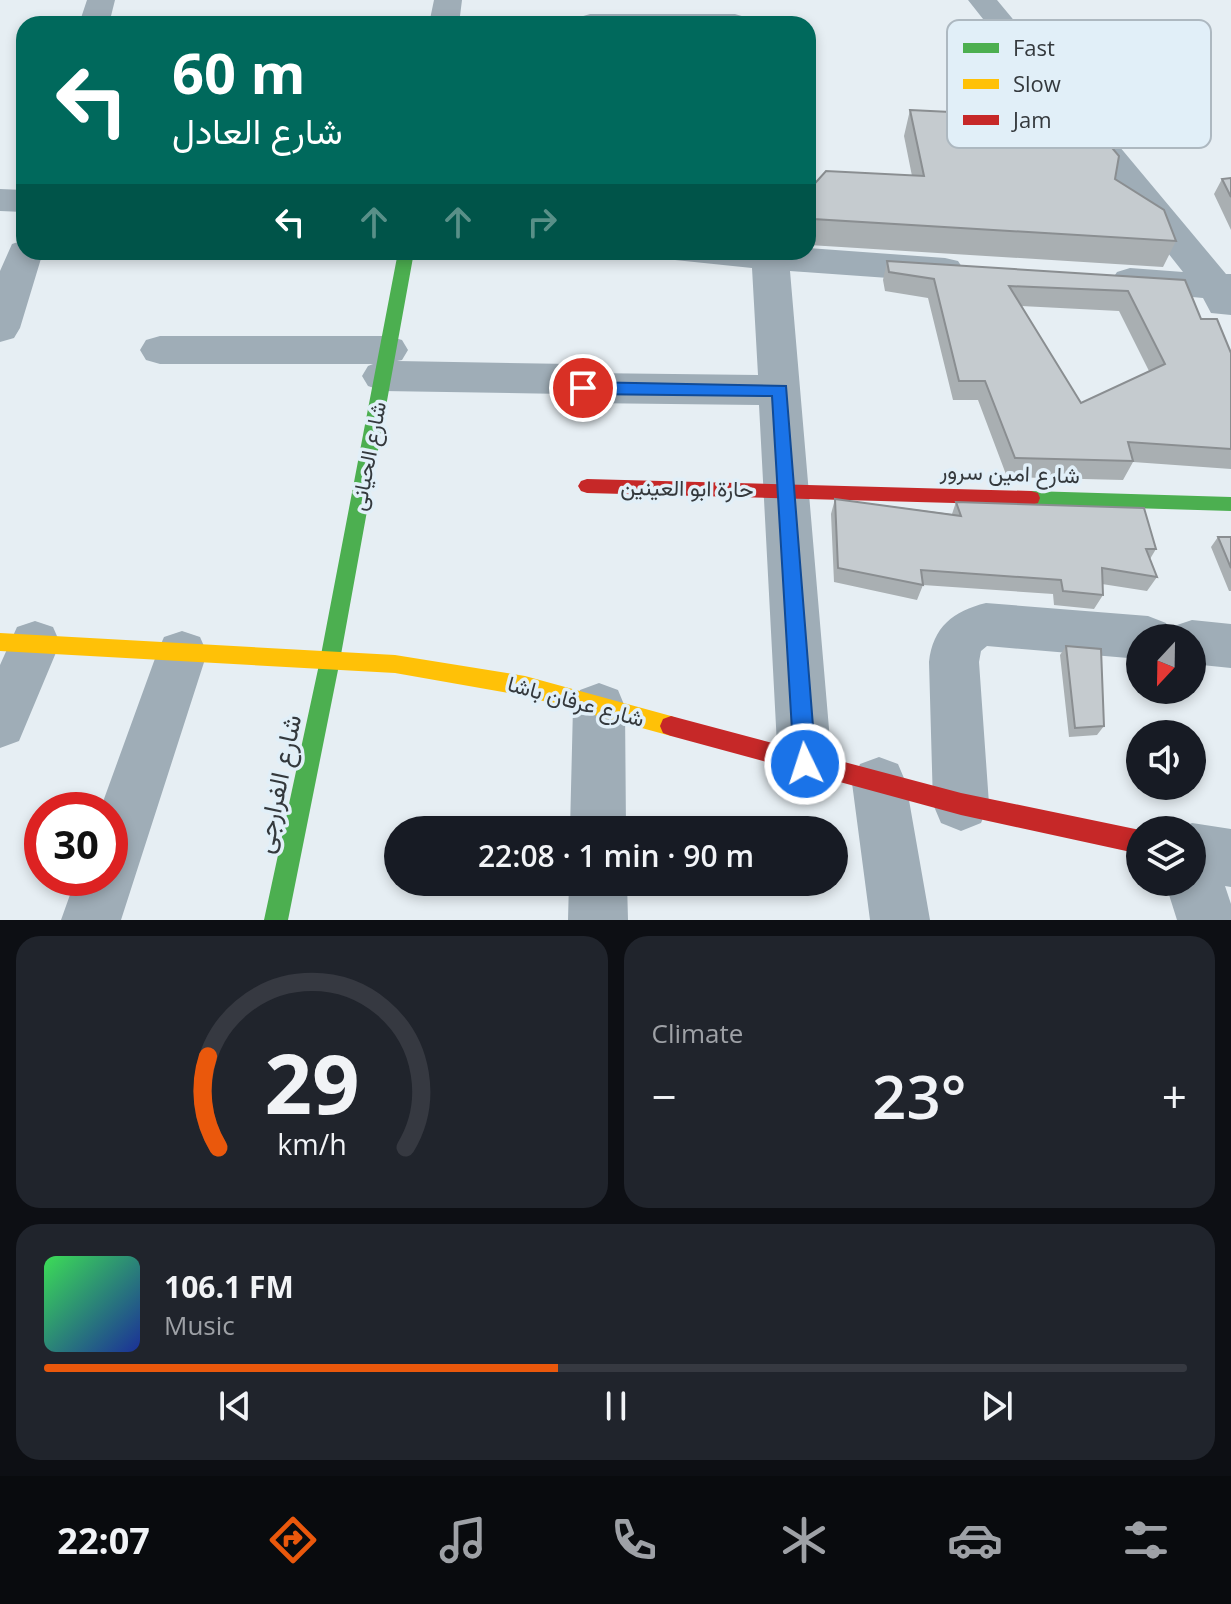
<!DOCTYPE html>
<html lang="en">
<head>
<meta charset="utf-8">
<style>
  :root { --surface:#171b24; --page:#20242c; --text:#f1f3f6; --muted:#9ea1a6; --line:#363941; --accent:#ea580c }
  body { margin:0; font-family:"Open Sans",Vazirmatn,sans-serif; background:var(--page); color:var(--text); height:100vh; display:flex; flex-direction:column; font-size:30px; white-space:nowrap }
  * { box-sizing:border-box; margin:0 }
  p { font-size:26px; color:var(--muted) }
  .icon { flex:none; width:44px; height:44px; fill:none; stroke:currentColor; stroke-width:2; stroke-linecap:round; stroke-linejoin:round }
  .map { position:relative; height:920px; overflow:hidden }
  .drawer { display:flex; flex-direction:column; gap:16px; padding:16px; background:#0d0f14; flex:1 }
  .drawer>* { flex:none }
  .top-card { position:absolute; left:16px; top:16px; width:800px; height:244px; border-radius:24px; box-shadow:0 4px 12px #0003; background:#00695c; color:#fff; overflow:hidden }
  .needle { width:52px; rotate:202deg }
  .fabs { position:absolute; left:1126px; top:624px; display:grid; gap:16px }
  .fabs a { display:grid; place-items:center; width:80px; height:80px; border-radius:50%; background:var(--surface); box-shadow:0 4px 12px #0003; font-size:40px }
  .speed { position:absolute; left:24px; top:792px; display:flex; gap:16px; font-size:40px; font-weight:700; text-align:center }
  .speed>* { display:grid; place-content:center; width:104px; height:104px; border-radius:50%; background:var(--surface); box-shadow:0 4px 12px #0003; line-height:1 }
  .speed .limit { border:12px solid #d22; background:#fff; color:#111 }
  .pin { position:absolute; display:grid; place-items:center; width:68px; height:68px; color:#fff; margin:-34px; border:4px solid #fff; border-radius:50%; box-shadow:0 2px 8px #0007 }
  .me { position:absolute; width:88px; margin:-44px; rotate:356deg; stroke-linejoin:round; filter:drop-shadow(0 0 6px #0008) }
  .turn { display:flex; align-items:center; gap:28px; height:168px; padding:0 24px; font-size:36px }
  .turn .icon { width:104px; height:104px; stroke-width:2.5 }
  .turn b { display:block; font-size:56px; line-height:68px }
  .lanes { display:flex; align-items:center; height:76px; padding:0 24px; background:#0003; justify-content:center; gap:40px; direction:ltr }
  .lanes .off { opacity:.35 }
  .big { font-size:60px; font-weight:600; line-height:1.1 }
  .drawer .tile { flex:1; display:flex; flex-direction:column; justify-content:center; gap:12px; min-width:0; padding:0 28px; border-radius:24px; background:var(--page) }
  .drawer .dial { align-items:center; gap:0 }
  .dial svg { height:208px; overflow:visible; fill:none; stroke:var(--line); stroke-width:7; stroke-linecap:round; text-anchor:middle }
  .dial text { fill:var(--text); stroke:none }
  .song { display:flex; align-items:center; gap:24px }
  .cover { width:96px; height:96px; border-radius:12px; background:linear-gradient(135deg,hsl(130 70% 55%),hsl(230 70% 35%)) }
  .played { height:8px; border-radius:4px; background:linear-gradient(90deg,var(--accent) 45%,var(--line) 45%) }
  .keys { display:flex; justify-content:space-around; direction:ltr }
  .heat { display:flex; justify-content:space-between; align-items:center; font-size:44px; direction:ltr }
  .drawer .tiles { flex:1; display:grid; gap:16px; grid-template-columns:1fr 1fr }
  .tile:last-child { grid-column:span 2 }
  .trip { position:absolute; left:384px; top:816px; width:464px; height:80px; border-radius:40px; background:var(--surface); box-shadow:0 4px 12px #0003; font-weight:600; line-height:80px; text-align:center }
  .dock { display:flex; height:128px; justify-content:space-around; align-items:center; background:#090b0e; color:var(--muted) }
  .dock .icon { width:56px; height:56px }
  .dock .on { color:var(--accent) }
  .dock b { font-size:36px; color:var(--text) }
  .map>svg:first-child { display:block }
  .lines { fill:none; stroke-linecap:round; stroke-linejoin:round }
  .street { fill:#9fadb7; fill-rule:evenodd }
  .fast { fill:#4caf50; fill-rule:evenodd }
  .slow { fill:#ffc107; fill-rule:evenodd }
  .jam { fill:#c62828; fill-rule:evenodd }
  .wall { fill:#a9afb2; fill-rule:evenodd }
  .building { fill:#c5cbcf; stroke:#8a8e91; stroke-width:2; fill-rule:evenodd }
  .route { fill:#1a73e8; stroke:#114b97; stroke-width:2 }
  .labels { text-anchor:middle; stroke-width:7; stroke-linejoin:round; paint-order:stroke }
  .street-label { font-size:22px; fill:#34393d; stroke:#e1eff8 }
  .near-street-label { font-size:26px; fill:#34393d; stroke:#e1eff8 }
  .key { fill:#e1eff8; stroke:#adb8c0; stroke-width:2 }
  .key-label { font-size:22px; fill:#34393d }
</style>
</head>
<body>
<div class="map">
<svg width="1231" height="920" viewBox="0 0 1231 920">
  <rect width="100%" height="100%" fill="#e6eef3"/>
  <g class="lines">
    <!-- street -->
    <path class="street" d="M87,0h28l-6,24h-30z
      M434,0h28l-3,24h-30z
      M968,0h29l229,274h5v41l-20,-2 -8,-15 -86,-8 -6,-9 6,-9 13,-4 53,4z
      M590,14h145l10,3 5,6h-175l5,-6z
      M0,189l24,1v22l-24,-1z
      M24,240v12h19l-23,76 -6,10 -14,4v-71l12,-27z
      M808,248l137,10 13,3 6,9 -6,9 -13,3 -155,-11 42,493 -8,18 -19,8 -19,-8 -8,-18 -19,-359 -176,-2 -15,-4 -3,-5 -182,-3 -15,-5 -6,-10 6,-10 5,-2h-213l-14,-4 -6,-10 6,-10 14,-4h228l14,4 6,10 -6,10 -5,1 174,3 15,5 2,4 170,2 -6,-107 -77,-8 -5,-8h138z
      M986,603l162,13 18,7 5,11 3,-8 18,-6 39,4v44l-39,-4v-26h-52v21l-153,-13 -6,5 -2,11 10,142 -8,19 -20,8 -20,-8 -8,-19 -4,-142c4,-35 24,-51 57,-59z
      M35,621l18,6 7,16 -41,98 -19,7v-83l17,-38z
      M182,631l18,6 7,16 -86,267h-60l15,-42h34v-68h-10l57,-157 7,-16z
      M599,683l19,7 7,17 1,123h-56l3,-123 7,-17z
      M879,757l19,7 8,19 24,137h-60l-18,-137 8,-19z
      M1192,823l39,6v58l-6,-1 6,18v16h-54l-12,-38h27v-52h-16z
      M569,882h58l1,38h-60z"/>
    <!-- fast -->
    <path class="fast" d="M398,252h16l-74,408 -52,260h-24l56,-260z
      M1031,491l200,6v14l-200,-6 -7,-2 -2,-5 2,-5z"/>
    <!-- slow -->
    <path class="slow" d="M0,633l395,22 130,21 146,40 8,3 3,7 -3,7 -8,3 -146,-40 -130,-23 -395,-22z"/>
    <!-- jam -->
    <path class="jam" d="M587,479l444,12 7,2 2,5 -2,5 -7,2 -444,-12 -6,-2 -3,-5 3,-5z
      M671,716l290,77 179,37v24l-179,-39 -290,-79 -8,-3 -3,-7 3,-7z"/>
  </g>
  <!-- wall -->
  <path class="wall" d="M910,110l84,11 121,58 61,62 -13,26 -354,-22 -1,-54 104,-15 -8,-40z
    M1231,178v52l-17,-36 8,-15z
    M887,261l298,19 16,39 30,34v116l-98,-7 -10,18 -116,-3 -29,-77h-25l-25,-102 -43,-7 -2,-11zM1021,306l98,5 30,60 -68,32z
    M835,499l117,15 4,-12 200,47 -6,10 7,18 -10,14 -45,-7 1,11 -9,14 -40,-4 -1,-11 -130,-9 -6,15 -83,-18 -3,-68z
    M1218,537h13v54h-2l-18,-44z
    M1066,646l38,80 -7,9 -28,2 -9,-82z"/>
  <!-- building -->
  <path class="building" d="M910,110l81,4 3,7 103,9 22,26 -4,23 49,31 12,31 -363,-22 -5,-28 18,-20 98,5z
    M1231,178v19l-9,-18z
    M887,261l298,19 16,39h16l14,34v96l-103,-7 5,19 -118,-3 -30,-77h-26l-25,-102 -45,-7zM1009,286l119,5 37,73 -84,39z
    M835,499l126,17 -5,-14 188,6 12,41h-10l11,28 -55,-9 1,27 -40,-4 -2,-11 -140,-10 2,15 -85,-17z
    M1218,537h13v31z
    M1066,646l35,3 3,77 -29,2z"/>
  <!-- route -->
  <path class="route" d="M583,382l203,4 30,378 -3,7 -8,3 -8,-3 -3,-7 -22,-368 -189,-2 -9,-6z"/>
  <g class="labels">
    <!-- street labels -->
    <g class="street-label">
      <text transform="translate(368 456) rotate(-79)" y="8">شارع الحيانى</text>
      <text transform="translate(1010 473) rotate(2)" y="8">شارع امين سرور</text>
      <text transform="translate(687 488) rotate(1)" y="8">حارة ابو العينين</text>
      <text transform="translate(576 701) rotate(15)" y="8">شارع عرفان باشا</text>
    </g>
    <!-- near-street labels -->
    <g class="near-street-label">
      <text transform="translate(278 784) rotate(-78)" y="9">شارع الفرارجى</text>
    </g>
  </g>
  <!-- legend -->
  <rect x="947" y="20" width="264" height="128" rx="12" class="key"/>
  <rect x="963" y="43" width="36" height="10" fill="#4caf50"/>
  <rect x="963" y="79" width="36" height="10" fill="#ffc107"/>
  <rect x="963" y="115" width="36" height="10" fill="#c62828"/>
  <g class="key-label">
    <text x="1013" y="56">Fast</text>
    <text x="1013" y="92">Slow</text>
    <text x="1013" y="128">Jam</text>
  </g>
</svg>
<div class="fabs">
<a><svg class="needle" viewBox="-14 -14 28 28"><path d="M0-13l5 13h-10z" fill="#e53935"/><path d="M0 13l5-13h-10z" fill="#9ea1a6"/></svg></a>
<a><svg class="icon" aria-label="sound" viewBox="0 0 24 24"><path d="M4 9h4l5-4v14l-5-4H4zM17 9q2 3 0 6"/></svg></a>
<a><svg class="icon" aria-label="layers" viewBox="0 0 24 24"><path d="M12 4l9 5-9 5-9-5zM3 14l9 5 9-5"/></svg></a>
</div>
<div class="speed"><div class="limit">30</div></div>
<div class="pin" style="left:583px;top:388px;background:#d93025"><svg class="icon" aria-label="arrive" viewBox="0 0 24 24"><path d="M6 21V4h12l-3 4 3 4H6"/></svg></div>
<svg class="me" style="left:805px;top:764px" viewBox="-20 -20 40 40"><circle r="17" fill="#1a73e8" stroke="#fff" stroke-width="3"/><path d="M0-11L8 9 0 5-8 9z" fill="#fff"/></svg>
<div class="trip">22:08 · 1 min · 90 m</div>
<div class="top-card">
<div class="turn"><svg class="icon" aria-label="left" viewBox="0 0 24 24"><path d="M17 20v-9H6M10 6l-5 5 5 5"/></svg><div><b>60 m</b>شارع العادل</div></div>
<div class="lanes"><svg class="icon" aria-label="left" viewBox="0 0 24 24"><path d="M17 20v-9H6M10 6l-5 5 5 5"/></svg><svg class="icon off" aria-label="ahead" viewBox="0 0 24 24"><path d="M12 20V5M6 11l6-6 6 6"/></svg><svg class="icon off" aria-label="ahead" viewBox="0 0 24 24"><path d="M12 20V5M6 11l6-6 6 6"/></svg><svg class="icon off" aria-label="right" viewBox="0 0 24 24"><path d="M7 20v-9h11M14 6l5 5-5 5"/></svg></div>
</div>
</div>
<section class="drawer">
<div class="tiles">
<div class="tile dial"><svg viewBox="0 0 100 80">
<path d="M14 69A42 42 0 1 1 86 69"/>
<path d="M14 69A42 42 0 0 1 10 34" stroke="#ea580c"/>
<text x="50" y="56" font-size="32" font-weight="700">29</text>
<text x="50" y="72" font-size="11">km/h</text>
</svg></div>
<div class="tile"><p>Climate</p>
<div class="heat"><a>−</a><b class="big">23°</b><a>+</a></div>
</div>
<div class="tile">
<div class="song"><i class="cover"></i><div><b>106.1 FM</b><p>Music</p></div></div>
<div class="played"></div>
<div class="keys"><svg class="icon" aria-label="previous" viewBox="0 0 24 24"><path d="M18 5L8 12l10 7zM5 5v14"/></svg><svg class="icon" aria-label="pause" viewBox="0 0 24 24"><path d="M8 5v14M16 5v14"/></svg><svg class="icon" aria-label="next" viewBox="0 0 24 24"><path d="M6 5l10 7-10 7zM19 5v14"/></svg></div>
</div>
</div>
</section>
<nav class="dock">
<b>22:07</b>
<svg class="icon on" aria-label="directions" viewBox="0 0 24 24"><path d="M12 3l9 9-9 9-9-9zM9 14v-3h6M13 9l2 2-2 2"/></svg>
<svg class="icon" aria-label="music" viewBox="0 0 24 24"><path d="M9 18V5l10-2v13"/><circle cx="6" cy="18" r="3"/><circle cx="16" cy="16" r="3"/></svg>
<svg class="icon" aria-label="phone" viewBox="0 0 24 24"><path d="M5 4h4l2 5-3 2q2 4 5 5l2-3 5 2v4C11 20 4 13 5 4z"/></svg>
<svg class="icon" aria-label="climate" viewBox="0 0 24 24"><path d="M12 3v18M4 7l16 10M4 17L20 7"/></svg>
<svg class="icon" aria-label="car" viewBox="0 0 24 24"><path d="M5 17H2v-5l4-1 3-4h7l3 4 3 1v5h-3M9 17h6M6 11h13"/><circle cx="7" cy="17" r="2"/><circle cx="17" cy="17" r="2"/></svg>
<svg class="icon" aria-label="filters" viewBox="0 0 24 24"><path d="M4 7h16M4 17h16"/><circle cx="9" cy="7" r="2"/><circle cx="15" cy="17" r="2"/></svg>
</nav>
</body>
</html>
